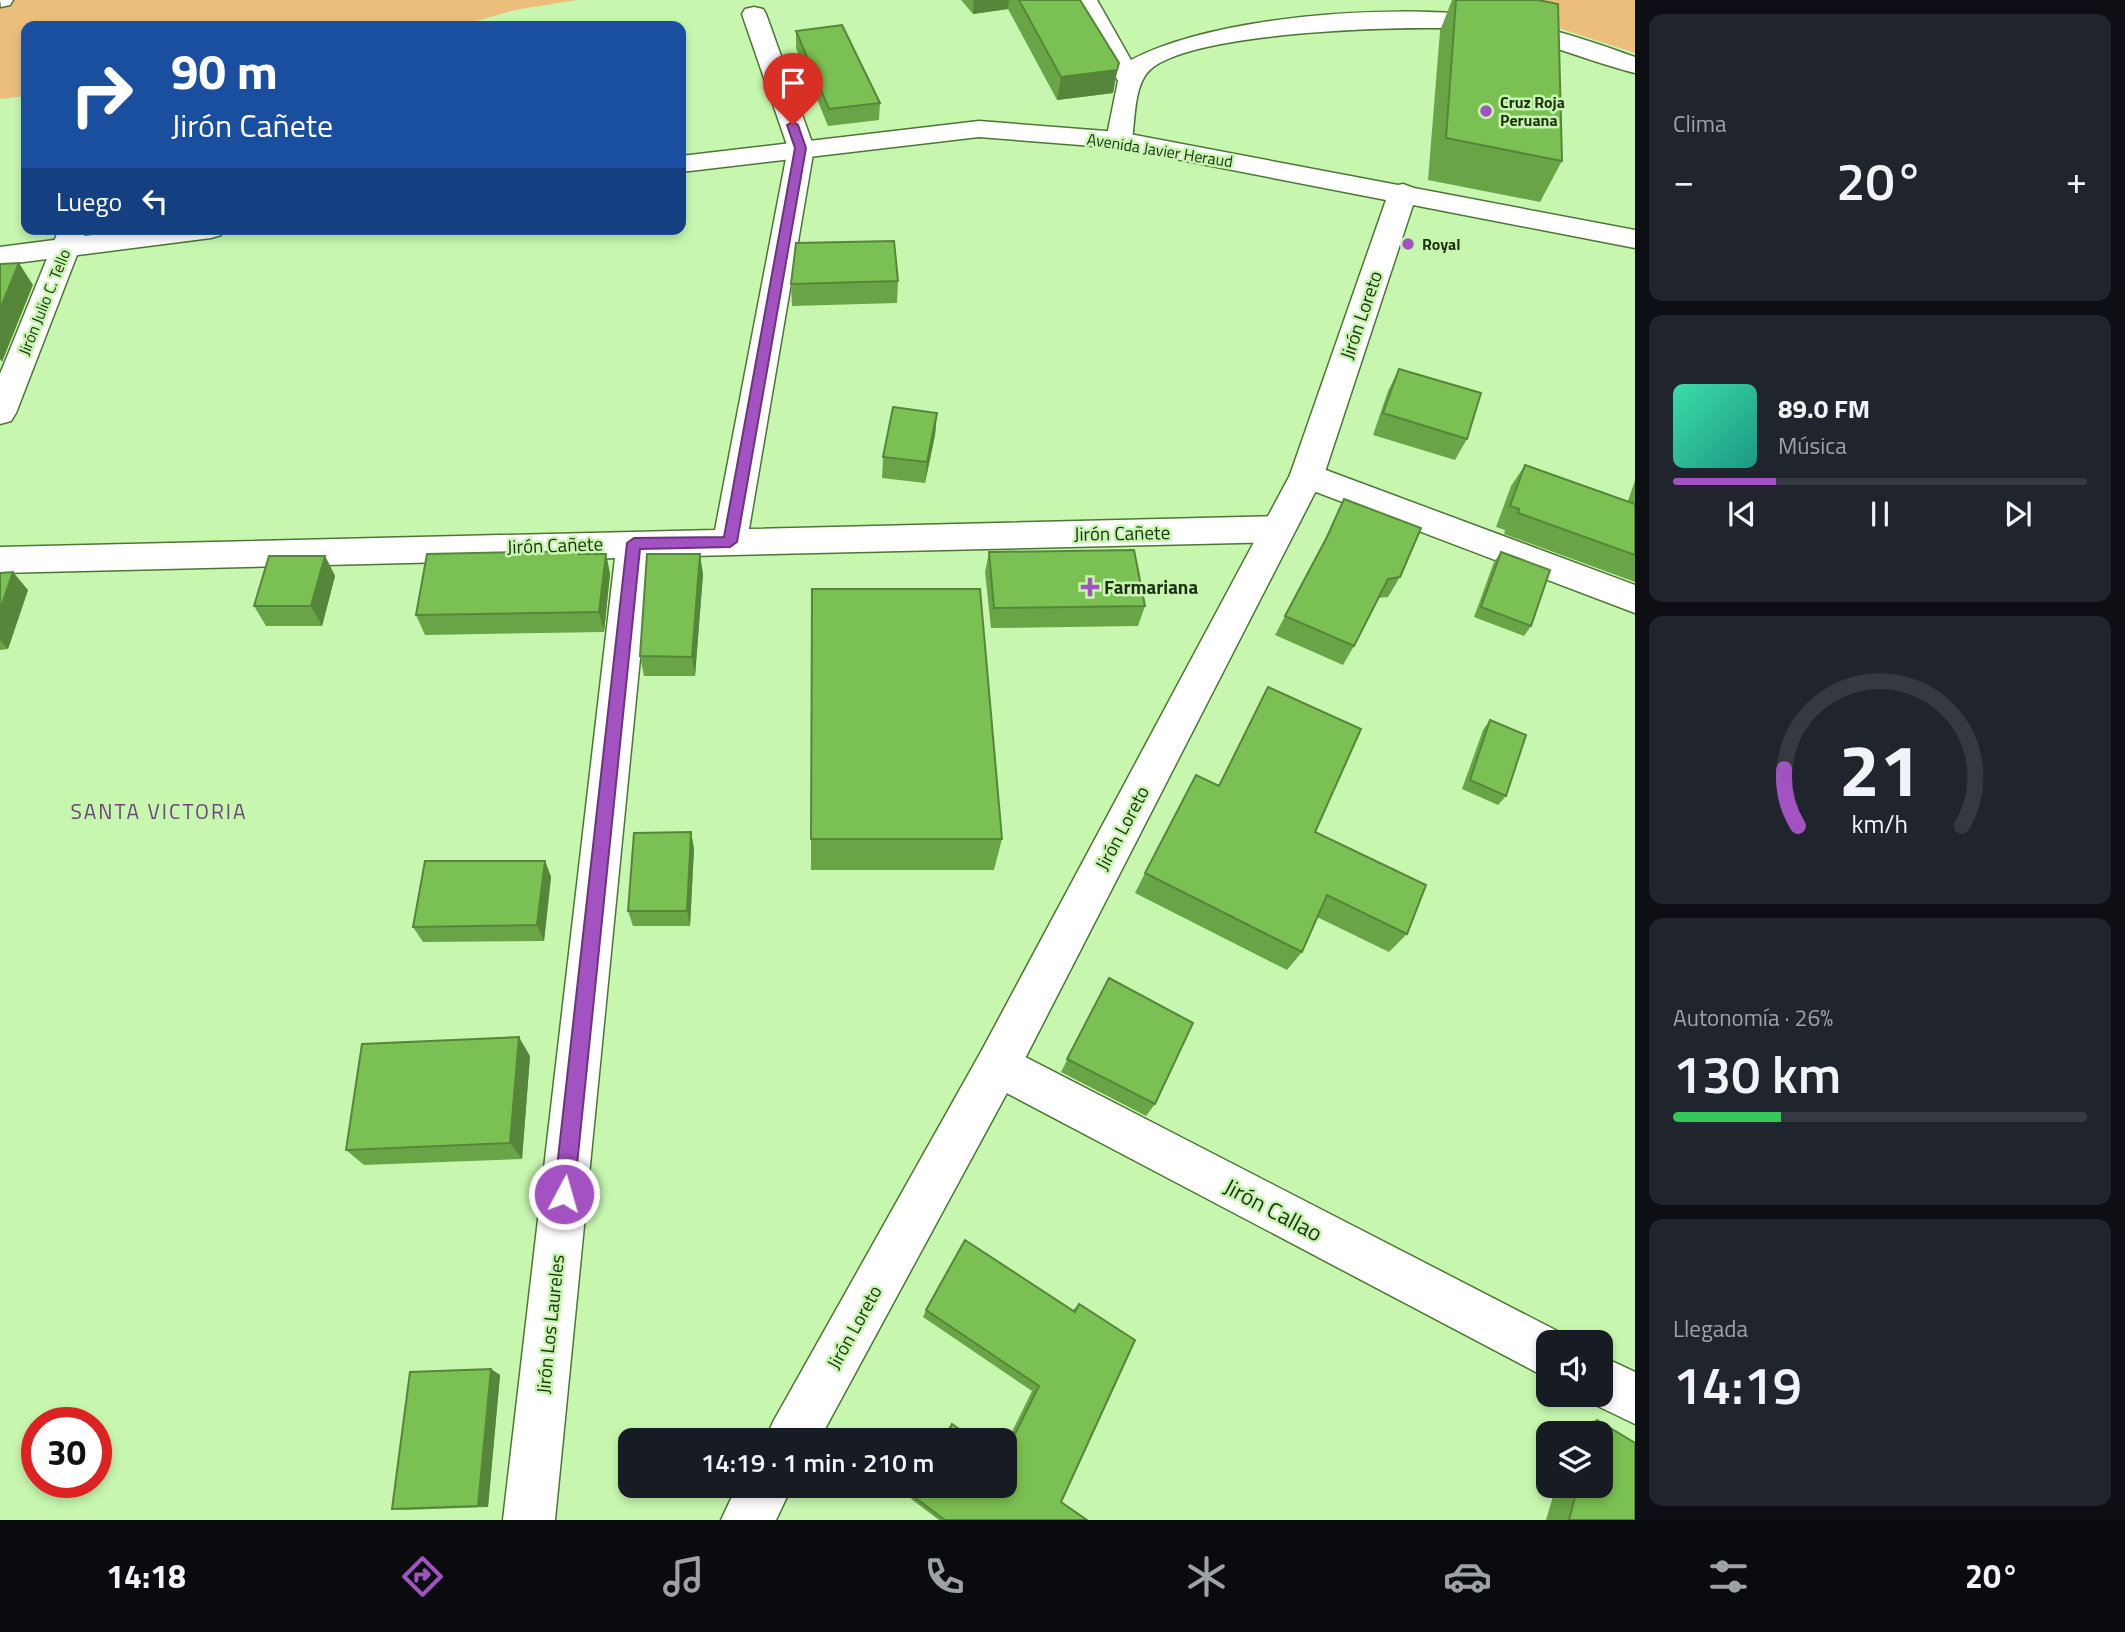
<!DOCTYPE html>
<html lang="es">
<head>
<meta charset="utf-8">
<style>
  :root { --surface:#171b24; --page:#20242c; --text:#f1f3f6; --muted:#9ea1a6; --line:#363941; --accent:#a352c2 }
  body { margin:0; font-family:"Titillium Web",sans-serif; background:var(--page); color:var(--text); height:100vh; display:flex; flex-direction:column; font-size:26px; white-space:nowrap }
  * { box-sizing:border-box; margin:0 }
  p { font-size:23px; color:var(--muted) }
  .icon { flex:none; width:38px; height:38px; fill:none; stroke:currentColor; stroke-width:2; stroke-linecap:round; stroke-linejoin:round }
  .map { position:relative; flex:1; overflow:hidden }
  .side { display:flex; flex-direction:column; gap:14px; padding:14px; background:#0d0f14; width:490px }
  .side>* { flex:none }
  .hud { position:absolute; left:21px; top:21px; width:665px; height:214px; border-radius:14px; box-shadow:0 4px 10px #0003; background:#1a4fa0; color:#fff; overflow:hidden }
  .controls { position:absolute; left:1536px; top:1330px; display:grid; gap:14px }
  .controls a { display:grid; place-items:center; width:77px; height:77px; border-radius:14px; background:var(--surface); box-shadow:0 4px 10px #0003; font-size:35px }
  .speed { position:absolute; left:21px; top:1407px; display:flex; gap:14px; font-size:35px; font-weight:700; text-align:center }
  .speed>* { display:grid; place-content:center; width:91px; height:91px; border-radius:50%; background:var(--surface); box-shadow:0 4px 10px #0003; line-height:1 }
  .speed .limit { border:10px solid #d22; background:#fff; color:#111 }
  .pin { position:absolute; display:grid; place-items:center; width:60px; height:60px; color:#fff; margin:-72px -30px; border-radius:50% 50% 50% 0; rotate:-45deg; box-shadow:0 0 7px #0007 }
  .pin .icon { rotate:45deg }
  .me { position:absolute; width:77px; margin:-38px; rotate:6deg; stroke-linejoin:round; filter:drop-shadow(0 0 5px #0008) }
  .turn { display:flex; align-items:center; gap:24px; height:147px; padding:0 35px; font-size:32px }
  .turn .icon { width:91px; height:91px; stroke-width:2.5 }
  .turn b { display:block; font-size:49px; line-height:60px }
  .then { display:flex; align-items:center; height:66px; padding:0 35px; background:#0003; gap:14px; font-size:26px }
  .big { font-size:52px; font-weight:600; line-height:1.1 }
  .side .tile { flex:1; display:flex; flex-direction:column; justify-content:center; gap:10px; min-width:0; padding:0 24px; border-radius:14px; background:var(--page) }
  .side .dial { align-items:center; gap:0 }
  .dial svg { height:182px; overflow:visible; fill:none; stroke:var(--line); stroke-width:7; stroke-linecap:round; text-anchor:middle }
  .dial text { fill:var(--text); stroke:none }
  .song { display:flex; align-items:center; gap:21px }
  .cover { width:84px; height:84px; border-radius:10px; background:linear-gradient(135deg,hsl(160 70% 55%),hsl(170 70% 35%)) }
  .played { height:7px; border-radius:4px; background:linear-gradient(90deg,var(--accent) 25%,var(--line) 25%) }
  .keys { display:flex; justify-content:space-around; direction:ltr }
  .heat { display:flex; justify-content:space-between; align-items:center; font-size:38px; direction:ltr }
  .charge { height:10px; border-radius:5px; background:linear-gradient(90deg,#34c759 26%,var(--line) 0) }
  .trip { position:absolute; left:618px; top:1428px; width:399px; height:70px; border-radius:14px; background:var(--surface); box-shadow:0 4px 10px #0003; font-weight:600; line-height:70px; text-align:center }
  .menu { display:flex; height:112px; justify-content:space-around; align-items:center; background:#090b0e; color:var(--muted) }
  .menu .icon { width:49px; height:49px }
  .menu .current { color:var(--accent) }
  .menu b { font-size:32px; color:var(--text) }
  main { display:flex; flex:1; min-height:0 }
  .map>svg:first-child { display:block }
  .green { fill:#ecbe7b }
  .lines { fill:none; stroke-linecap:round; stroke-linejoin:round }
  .street-casing { stroke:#4c7634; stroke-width:3 }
  .secondary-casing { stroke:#4c7634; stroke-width:3 }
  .street { fill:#fff; fill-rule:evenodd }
  .secondary { fill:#fff; fill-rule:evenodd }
  .wall { fill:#69a547 }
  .shaded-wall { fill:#558639 }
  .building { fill:#7ac052; stroke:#558639; stroke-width:2 }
  .route { fill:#a352c2; stroke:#6a357e; stroke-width:2 }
  .poi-dot { fill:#a352c2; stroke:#c7f7af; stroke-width:2.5 }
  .labels { text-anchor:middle; stroke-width:5; stroke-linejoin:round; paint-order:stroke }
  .far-poi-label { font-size:16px; font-weight:bold; fill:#1f3115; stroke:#c7f7af; text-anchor:start }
  .far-street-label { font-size:16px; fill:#1f3115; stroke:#c7f7af }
  .street-label { font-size:19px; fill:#1f3115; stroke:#c7f7af }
  .poi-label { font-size:19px; font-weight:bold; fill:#1f3115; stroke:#c7f7af; text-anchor:start }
  .neighbourhood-label { font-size:21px; letter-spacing:2px; fill:#6d457d; stroke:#c7f7af }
  .near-street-label { font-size:23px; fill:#1f3115; stroke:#c7f7af }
</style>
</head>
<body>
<main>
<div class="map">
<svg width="1635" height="1520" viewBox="0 0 1635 1520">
  <rect width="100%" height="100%" fill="#c7f7af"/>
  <!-- green -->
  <path class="green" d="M0,0h577l-62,10 -57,16h-432v70l-26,3z
    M1473,0h162v53z"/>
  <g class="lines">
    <defs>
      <path id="street" d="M1073,0h24l34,60c84,-44 256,-56 350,-44 52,6 104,23 154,41v16c-52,-13 -100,-36 -154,-43 -56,-6 -300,0 -334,43 -13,16 -12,48 -15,67l-4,6 -9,2 -9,-2 -4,-6 12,-59z
        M754,7l9,2 3,5 48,134 -65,381 529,-13 12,4 5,9 -5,9 -12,4 -628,15 -95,963h-52l112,-962 -615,15v-26l715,-17 73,-382 -46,-134 3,-5z
        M59,229h28l-71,184 -5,8 -11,3v-50z
        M1307,463l328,122v28l-340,-129 -5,-9 5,-9z
        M998,1043l569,293 2,6h-20v37l-567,-299 -6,-15 6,-15z
        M1601,1356l34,16v52l-52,-25 -1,-4h19z"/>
      <path id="secondary" d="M0,0h13l-3,5 -9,2z
        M979,121l140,11 279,53 5,-1 11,4 221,42v18l-222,-43 -89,270 -310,605 -195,360h-54l8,-18 209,-372 308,-575 96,-275 -267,-52 -140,-11 -298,35v-16z
        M139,229h86l-4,6 -10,3 -211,27v-18z
        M737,1486h55l-16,34h-55z"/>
    </defs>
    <!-- street casing -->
    <use href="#street" class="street-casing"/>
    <!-- secondary casing -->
    <use href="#secondary" class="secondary-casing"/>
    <!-- street -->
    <use href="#street" class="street"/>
    <!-- secondary -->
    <use href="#secondary" class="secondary"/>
  </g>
  <!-- wall -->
  <path class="wall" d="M961,0h119l39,63 -6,30 -56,7 -49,-91 -35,5z
    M1452,0h86l24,161 -22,41 -112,-22 12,-149z
    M796,31l84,72 -1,17 -51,6 -32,-78z
    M898,281l-1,22 -105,3 -1,-22z
    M1399,369l68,70 -12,21 -82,-25 15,-44z
    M937,413l-2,22 -10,48 -43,-5 1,-21z
    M1525,465l103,36 7,-21v102l-131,-48 1,-4 -9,-3 15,-41z
    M1344,499l56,78 -12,20 -10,1 -24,48 -11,19 -68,-30 45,-85z
    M580,551v3h26l4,20 -6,58 -179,3 -9,-20z
    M989,552l156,54 -7,20 -147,2 -6,-56z
    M1501,552l30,74 -7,10 -50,-19 20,-55z
    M325,556l10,20 -13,50h-56l-12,-20z
    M0,573l28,17 -20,59 -8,1z
    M703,574l-8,102h-51l-4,-20z
    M1490,720l16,76 -8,9 -36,-16 21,-59z
    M691,832l3,17 -4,77h-57l-5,-15z
    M1315,832l92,102 -18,18 -72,-35 -15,35 -15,18 -152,-77 10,-20z
    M811,839h191l-8,31h-183z
    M545,861l6,16 -7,64 -121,1 -10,-15z
    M1109,978l46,126 -9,12 -85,-44z
    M530,1056l-8,103 -158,6 -18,-15z
    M1079,1304l-18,198 26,18h-148l-28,-21 7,-13h86v-38l28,-57 -109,-74 3,-7h147z
    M491,1369l9,6 -12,132 -83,3 -13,-1z
    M1597,1420l38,100h-89l10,-34h45v-53h-30l3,-9z
    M952,1424l23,16h-33l6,-12z"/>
  <!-- shaded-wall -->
  <path class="shaded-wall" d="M974,0h35l-1,9 -35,5z
    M1117,70l-4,23 -56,7 4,-23z
    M19,263l14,22 -31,77 -2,-3v-50z
    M937,413l-2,22 -10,48 2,-21z
    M606,554l4,20 -6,58 -5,-20z
    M700,554l3,20 -8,102 -3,-19z
    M325,556l10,20 -13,50 -11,-20z
    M13,572l15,18 -20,59 -8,-9v-30z
    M691,832l3,17 -4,77 -3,-15z
    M545,861l6,16 -7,64 -7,-16z
    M519,1037l11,19 -8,103 -12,-16z
    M491,1369l9,6 -12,132 -10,-1z"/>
  <!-- building -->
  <path class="building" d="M1019,0h61l39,63 -2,7 -56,7z
    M1456,0h82l20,4 4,157 -116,-23z
    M842,25l38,78 -51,6 -33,-78z
    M894,241l4,40 -107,3 5,-41z
    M19,263l-19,46v-45z
    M1399,369l82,24 -14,46 -84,-26z
    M893,407l44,6 -10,49 -44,-5z
    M1525,465l110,39v51l-117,-42 1,-4 -9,-3z
    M1344,499l77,29 -21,49 -12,2 -34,67 -69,-30 42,-79z
    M1134,550l11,56 -151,2 -5,-56z
    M580,551l-1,3h27l-7,58 -183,3 11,-61z
    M1501,552l49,18 -19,56 -50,-19z
    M647,554h53l-8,103 -52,-1z
    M269,556h56l-14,50h-57z
    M13,572l-13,38v-37z
    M812,589h168l22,250h-191z
    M1268,687l93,42 -46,103 111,53 -19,49 -80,-39 -25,57 -157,-79 51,-98 23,11z
    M1490,720l36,15 -20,61 -36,-16z
    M691,832l-4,79h-59l6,-78z
    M425,861h120l-8,64 -124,2z
    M1109,978l84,45 -38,81 -88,-45z
    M519,1037l-9,106 -164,7 16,-106z
    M965,1240l110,72 4,-8 56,36 -74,162 26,18h-142l-31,-23 6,-11h84v-30l35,-70 -113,-76z
    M491,1369l-13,137 -86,3 18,-137z
    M1597,1420l38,23v77h-66l9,-34h23v-53h-7z
    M952,1424l23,16h-31z"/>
  <!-- route -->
  <path class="route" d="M793,122l5,3 8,23 -69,394 -7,5 -90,2 -66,645 -3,7 -7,3 -7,-3 -3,-7 73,-651 7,-5 90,-1 71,-389 -8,-23z"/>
  <!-- markers -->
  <g class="poi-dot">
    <circle cx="1486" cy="111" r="7"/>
    <circle cx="1408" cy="244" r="7"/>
    <path d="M1086.5 576.5h7v7h7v7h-7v7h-7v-7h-7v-7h7z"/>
  </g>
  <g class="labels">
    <!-- far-poi labels -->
    <g class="far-poi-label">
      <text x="1500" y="108">Cruz Roja<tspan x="1500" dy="18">Peruana</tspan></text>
      <text x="1422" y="250">Royal</text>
    </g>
    <!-- far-street labels -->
    <g class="far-street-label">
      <text transform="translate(1160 150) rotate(9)" y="6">Avenida Javier Heraud</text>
      <text transform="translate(44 302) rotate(-68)" y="6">Jirón Julio C. Tello</text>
    </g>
    <!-- street labels -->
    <g class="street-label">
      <text transform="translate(1361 315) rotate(-71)" y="7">Jirón Loreto</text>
      <text transform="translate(1122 533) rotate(-1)" y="7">Jirón Cañete</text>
      <text transform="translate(555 545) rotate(-2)" y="7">Jirón Cañete</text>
      <text transform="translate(1122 828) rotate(-62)" y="7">Jirón Loreto</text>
      <text transform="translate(550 1324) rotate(-84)" y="7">Jirón Los Laureles</text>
      <text transform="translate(854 1327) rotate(-61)" y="7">Jirón Loreto</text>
    </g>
    <!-- poi labels -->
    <g class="poi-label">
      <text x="1104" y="594">Farmariana</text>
    </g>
    <!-- neighbourhood labels -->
    <g class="neighbourhood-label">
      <text x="159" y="819">SANTA VICTORIA</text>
    </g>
    <!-- near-street labels -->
    <g class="near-street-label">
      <text transform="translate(1273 1210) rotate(28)" y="8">Jirón Callao</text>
    </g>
  </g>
</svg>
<div class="controls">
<a><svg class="icon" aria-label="sound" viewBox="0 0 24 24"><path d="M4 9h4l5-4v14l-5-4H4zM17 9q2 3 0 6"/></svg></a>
<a><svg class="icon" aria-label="layers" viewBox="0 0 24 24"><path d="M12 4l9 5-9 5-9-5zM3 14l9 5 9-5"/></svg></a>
</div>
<div class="speed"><div class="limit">30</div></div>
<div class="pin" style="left:793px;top:125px;background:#d93025"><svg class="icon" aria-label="arrive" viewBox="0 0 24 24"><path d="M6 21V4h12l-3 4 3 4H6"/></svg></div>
<svg class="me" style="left:564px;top:1194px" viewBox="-20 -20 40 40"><circle r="17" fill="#a352c2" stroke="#fff" stroke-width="3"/><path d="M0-11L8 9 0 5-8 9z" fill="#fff"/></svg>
<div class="trip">14:19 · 1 min · 210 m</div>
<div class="hud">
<div class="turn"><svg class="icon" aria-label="right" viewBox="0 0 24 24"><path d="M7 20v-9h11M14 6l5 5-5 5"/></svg><div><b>90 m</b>Jirón Cañete</div></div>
<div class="then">Luego<svg class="icon" aria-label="left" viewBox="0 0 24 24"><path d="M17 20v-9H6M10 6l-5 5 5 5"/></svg></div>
</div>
</div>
<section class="side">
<div class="tile"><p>Clima</p>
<div class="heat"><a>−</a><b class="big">20°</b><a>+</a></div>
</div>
<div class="tile">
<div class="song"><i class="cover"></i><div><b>89.0 FM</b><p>Música</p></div></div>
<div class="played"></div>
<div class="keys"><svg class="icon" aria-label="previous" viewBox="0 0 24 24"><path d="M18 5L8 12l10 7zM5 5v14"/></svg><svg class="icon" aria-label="pause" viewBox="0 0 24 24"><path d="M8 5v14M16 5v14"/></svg><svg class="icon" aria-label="next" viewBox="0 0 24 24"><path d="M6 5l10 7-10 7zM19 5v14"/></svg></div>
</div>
<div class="tile dial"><svg viewBox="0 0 100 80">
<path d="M14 69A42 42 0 1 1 86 69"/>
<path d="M14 69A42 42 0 0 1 8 44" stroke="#a352c2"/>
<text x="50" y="56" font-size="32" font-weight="700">21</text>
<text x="50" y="72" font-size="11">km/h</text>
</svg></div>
<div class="tile"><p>Autonomía · 26%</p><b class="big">130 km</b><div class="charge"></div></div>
<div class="tile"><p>Llegada</p><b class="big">14:19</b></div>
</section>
</main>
<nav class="menu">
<b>14:18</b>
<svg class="icon current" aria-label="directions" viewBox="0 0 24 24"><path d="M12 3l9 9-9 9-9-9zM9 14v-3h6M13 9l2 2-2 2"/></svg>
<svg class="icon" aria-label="music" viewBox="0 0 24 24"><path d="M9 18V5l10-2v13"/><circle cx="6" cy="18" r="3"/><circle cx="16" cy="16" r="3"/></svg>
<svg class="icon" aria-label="phone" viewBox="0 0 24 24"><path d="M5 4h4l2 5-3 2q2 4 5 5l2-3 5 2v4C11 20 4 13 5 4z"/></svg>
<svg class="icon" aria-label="climate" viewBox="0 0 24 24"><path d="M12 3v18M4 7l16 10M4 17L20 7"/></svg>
<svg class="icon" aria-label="car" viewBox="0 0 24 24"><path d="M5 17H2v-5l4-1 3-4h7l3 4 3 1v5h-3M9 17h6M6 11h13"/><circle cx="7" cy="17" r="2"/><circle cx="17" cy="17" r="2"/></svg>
<svg class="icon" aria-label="filters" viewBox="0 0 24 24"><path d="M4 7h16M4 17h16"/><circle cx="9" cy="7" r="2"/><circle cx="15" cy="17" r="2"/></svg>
<b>20°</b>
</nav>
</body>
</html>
